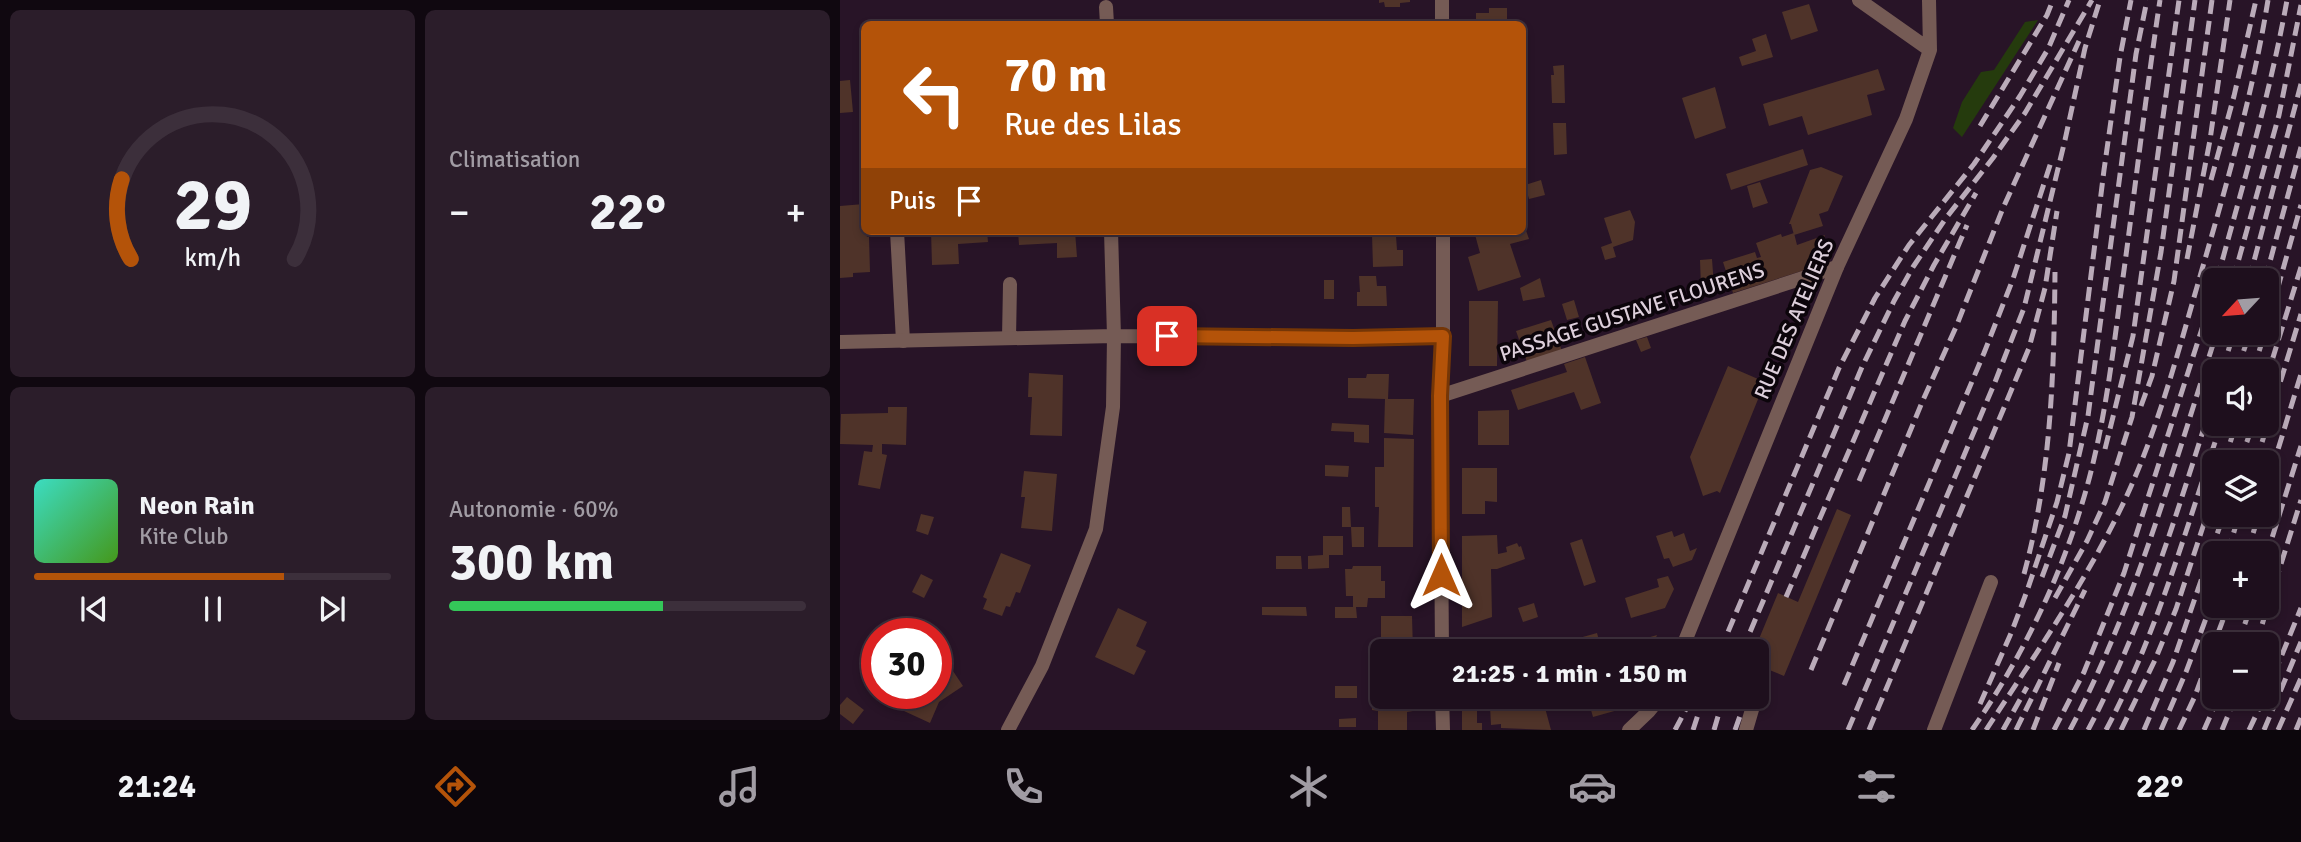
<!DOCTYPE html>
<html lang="fr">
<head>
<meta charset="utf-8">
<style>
  :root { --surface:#1e0f1d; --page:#2b1d2a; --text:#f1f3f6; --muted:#a19ca4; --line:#3c2f3b; --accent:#b45309 }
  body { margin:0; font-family:Signika,sans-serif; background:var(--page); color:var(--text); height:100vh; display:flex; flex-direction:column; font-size:26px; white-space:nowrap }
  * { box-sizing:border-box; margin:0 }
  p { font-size:23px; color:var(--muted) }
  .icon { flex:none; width:38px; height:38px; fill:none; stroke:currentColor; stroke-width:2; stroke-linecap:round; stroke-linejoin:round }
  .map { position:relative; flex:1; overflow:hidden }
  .sheet { display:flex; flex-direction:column; gap:10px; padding:10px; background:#100810; width:840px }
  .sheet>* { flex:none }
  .banner { position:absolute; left:21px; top:21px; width:665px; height:214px; border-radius:10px; box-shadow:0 4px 10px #0003,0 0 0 2px var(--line); background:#b45309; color:#fff; overflow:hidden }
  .needle { width:46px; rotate:244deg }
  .controls { position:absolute; left:1362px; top:268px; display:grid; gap:14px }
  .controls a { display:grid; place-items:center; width:77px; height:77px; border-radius:10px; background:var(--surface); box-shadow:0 4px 10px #0003,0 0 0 2px var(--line); font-size:35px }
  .speed { position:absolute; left:21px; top:618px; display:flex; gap:14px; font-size:35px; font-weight:700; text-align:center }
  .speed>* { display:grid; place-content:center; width:91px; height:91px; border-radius:50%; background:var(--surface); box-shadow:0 4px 10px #0003,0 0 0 2px var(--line); line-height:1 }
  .speed .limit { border:10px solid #d22; background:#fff; color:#111 }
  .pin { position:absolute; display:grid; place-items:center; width:60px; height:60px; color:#fff; margin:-30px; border-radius:14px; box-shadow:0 4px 10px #0006 }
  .me { position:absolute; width:77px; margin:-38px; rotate:0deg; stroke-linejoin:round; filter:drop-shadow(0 0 5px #0008) }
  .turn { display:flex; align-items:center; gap:24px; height:147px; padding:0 28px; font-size:32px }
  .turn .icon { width:91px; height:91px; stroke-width:2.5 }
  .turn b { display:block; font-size:49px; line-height:60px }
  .then { display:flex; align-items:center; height:66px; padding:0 28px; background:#0003; gap:14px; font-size:26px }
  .big { font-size:52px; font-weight:700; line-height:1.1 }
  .sheet .card { flex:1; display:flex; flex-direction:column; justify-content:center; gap:10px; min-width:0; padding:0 24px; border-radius:10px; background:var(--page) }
  .sheet .dial { align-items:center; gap:0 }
  .dial svg { height:182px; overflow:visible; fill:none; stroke:var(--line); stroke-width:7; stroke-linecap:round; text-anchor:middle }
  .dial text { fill:var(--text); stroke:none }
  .song { display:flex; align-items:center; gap:21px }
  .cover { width:84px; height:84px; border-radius:10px; background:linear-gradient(135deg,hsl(170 70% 55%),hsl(100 70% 35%)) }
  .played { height:7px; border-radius:4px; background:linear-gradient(90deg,var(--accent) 70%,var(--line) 70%) }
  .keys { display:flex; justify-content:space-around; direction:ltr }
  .heat { display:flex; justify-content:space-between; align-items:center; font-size:38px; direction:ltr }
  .charge { height:10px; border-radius:5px; background:linear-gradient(90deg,#34c759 60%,var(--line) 0) }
  .sheet .tiles { flex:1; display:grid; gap:10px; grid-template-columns:repeat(2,1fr) }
  .trip { position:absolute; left:530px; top:639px; width:399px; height:70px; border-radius:10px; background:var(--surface); box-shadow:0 4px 10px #0003,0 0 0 2px var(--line); font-weight:700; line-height:70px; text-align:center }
  .dock { display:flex; height:112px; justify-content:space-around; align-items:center; background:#0c060c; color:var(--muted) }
  .dock .icon { width:49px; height:49px }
  .dock .current { color:var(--accent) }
  .dock b { font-size:32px; color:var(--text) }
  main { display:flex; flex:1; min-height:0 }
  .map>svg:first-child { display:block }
  .green { fill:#253b0d }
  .building { fill:#4f3329 }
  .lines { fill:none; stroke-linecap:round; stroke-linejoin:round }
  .service { stroke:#755b55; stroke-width:14 }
  .minor { stroke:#755b55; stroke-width:14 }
  .rail { stroke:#baabb9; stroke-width:5; stroke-dasharray:14 7; stroke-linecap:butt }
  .route-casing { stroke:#753606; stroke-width:18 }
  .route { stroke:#b45309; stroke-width:12 }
  .labels { text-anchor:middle; stroke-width:7; stroke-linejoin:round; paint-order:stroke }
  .street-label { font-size:21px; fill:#ddcfdb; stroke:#0c050b }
</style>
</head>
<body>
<main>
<section class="sheet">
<div class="tiles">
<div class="card dial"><svg viewBox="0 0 100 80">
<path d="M14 69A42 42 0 1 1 86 69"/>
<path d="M14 69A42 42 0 0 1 10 34" stroke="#b45309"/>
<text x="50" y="56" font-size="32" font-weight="700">29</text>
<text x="50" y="72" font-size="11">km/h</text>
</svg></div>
<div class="card"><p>Climatisation</p>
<div class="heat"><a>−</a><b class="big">22°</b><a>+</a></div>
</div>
<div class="card">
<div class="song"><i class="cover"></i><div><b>Neon Rain</b><p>Kite Club</p></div></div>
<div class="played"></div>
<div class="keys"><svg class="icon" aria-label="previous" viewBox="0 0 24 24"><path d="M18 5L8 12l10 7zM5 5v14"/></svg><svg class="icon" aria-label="pause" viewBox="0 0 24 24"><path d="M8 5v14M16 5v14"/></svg><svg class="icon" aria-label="next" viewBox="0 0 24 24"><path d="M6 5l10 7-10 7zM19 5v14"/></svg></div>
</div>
<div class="card"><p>Autonomie · 60%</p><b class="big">300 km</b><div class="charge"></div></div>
</div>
</section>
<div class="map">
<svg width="1461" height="730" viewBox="0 0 1461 730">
  <rect width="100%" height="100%" fill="#281427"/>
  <!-- green -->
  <path class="green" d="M1198,20l-76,117 -9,-9 9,-26 19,-30 13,-2 31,-48z"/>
  <!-- building -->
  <path class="building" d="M539,0h31v2l-10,1v4h-15l-1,-5 -5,1z
    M969,4l9,27 -27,9 -9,-28z
    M649,8h18v16h-31v-11h13z
    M926,34l7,23 -31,9 -3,-9 17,-6 -4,-12z
    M724,65l1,38h-13l-1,-28h3l-1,-9z
    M1038,69l7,21 -18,5 5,20 -64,20 -6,-19 -33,10 -6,-22z
    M10,80l3,32 -13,1v-32z
    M875,87l11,41 -31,11 -13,-41z
    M713,123h13l1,31 -13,1z
    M963,149l5,16 -77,25 -5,-16z
    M981,167l22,9 -15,35 -9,3 4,12 -29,9 -3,-11h-2l21,-54z
    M701,180l4,15 -16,4 -4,-14z
    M920,182l8,21 -15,5 -6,-22z
    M24,204v27h2l1,6h2l1,35 -17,1v4l-13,1v-72z
    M790,210l5,12 -2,18 -20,7 3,10 -11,3 -4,-13 11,-4 -8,-25z
    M682,219l7,20 -19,5 11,33 -43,14 -10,-34 12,-4 -6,-22h48z
    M91,231h56l1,11 -30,2 1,20 -27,1z
    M178,231h57l2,26 -20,1v-15l-38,2z
    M545,233l-1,3h12l1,14h6v16l-30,1 -1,-33z
    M954,233l3,12 28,-10 -11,32 -81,26 -10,-31 32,-10 2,6 4,-1 -5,-14 25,-9 1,3z
    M872,259l2,27 -13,1 -1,-27z
    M519,276h17l1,10h9l1,20h-30v-14h3z
    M700,278l5,19 -22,4 -3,-13z
    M484,280h10v19h-10z
    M734,300l5,17 -12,3 -5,-16z
    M629,301h29l-1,65h-28z
    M711,320l11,31 -35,11 -11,-31z
    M807,337l4,11 -10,4 -5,-12z
    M745,357l16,46 -20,7 -7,-18 -56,18 -7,-20 56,-18 -3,-8z
    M888,366l37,16 -45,111 -3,-2 -14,5 -13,-39z
    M189,373l34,2 -1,61 -32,-1 2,-38h-4z
    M527,374h22l-1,25h26l-1,36 -29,-2 1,-34 -37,-1v-20h18z
    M48,407h19l-1,38 -24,-1v10l5,1 -7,34 -22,-4 6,-34 8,1 1,-7 -33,-1 1,-30 47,-1z
    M669,410v35h-31v-34z
    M492,423l37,2v18l-15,-1v-10l-23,-1z
    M544,438l30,1 -1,108h-35l1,-40h-4v-40h9z
    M485,465l24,1 -1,11 -23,-1z
    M622,468h35v34l-12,-1v13h-23z
    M184,471l33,3 -5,57 -31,-3 4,-31h-4z
    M502,507h8l1,20h-9z
    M997,509l14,6 -67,161 -27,-11v-14h-3l24,-58 20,9z
    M81,514l13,3 -6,18 -12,-4z
    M511,527h13v20h-12z
    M832,531l2,6 10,-4 6,18 7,-3 -5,12 -19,7 -4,-9 -5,1 -8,-23z
    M657,535l1,19 9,-2 -1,-5 11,-4 2,4 2,-1 4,13 -28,10h-6l1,48 -30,10v-91z
    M483,536h20v19h-14v13l-21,1v-13l15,-1z
    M742,539l14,43 -12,4 -14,-43z
    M161,553l30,12 -11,28 -4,-1 -6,15 -4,-1 -4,10 -19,-7 4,-10 -4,-2z
    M436,556h25l1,13h-26z
    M513,566h28v15h4v17h-17l-1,9h-11l1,11h-22v-11h18v-11h-7l-1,-27h7z
    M81,574l12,6 -9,18 -12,-6z
    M828,576l6,13 -9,19 -34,10 -6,-20 34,-11 -2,-8z
    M694,603l4,14 -15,5 -5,-14z
    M422,607h44l1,9 -45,-1z
    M278,608l29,14 -11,24 10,5 -12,24 -39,-18z
    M541,616h31l1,35h-31v31h-10l1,-33h8z
    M757,633l5,18h-27l-3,-11z
    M817,635l-5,12 -15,4h-24v-3z
    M107,662l16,24 -24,16 -9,21 -26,-12 8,-18h24v-24z
    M495,686h22v12h-22z
    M532,695l41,1v15l-6,1v18h-29v-19l-6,-1z
    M622,696h38v8h-23v19h5v7h-20z
    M747,696h28l3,14 -25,7z
    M7,697l17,13 -11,14 -13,-10v-9z
    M662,704h42l7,26 -50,-2v-4l-10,1 -1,-19h12z
    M516,718v9h-17v-8z"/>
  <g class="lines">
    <!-- service -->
    <path class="service" d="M57,231l6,110
      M169,338l1,-54
      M600,396l397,-129
      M906,730l10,-34
      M1094,730l57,-148"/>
    <!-- minor -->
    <path class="minor" d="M602,0v24
      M1019,0l71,50
      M266,7l1,17
      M0,342l274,-6 239,2 90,-2
      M602,651l-2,-255 3,-60v-105
      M841,651l156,-384 69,-148 24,-69 -1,-50
      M602,696l1,34
      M168,730l34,-64 54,-137 17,-122 1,-71 -3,-105
      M789,730l20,-19 12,-15"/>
    <!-- rail -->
    <path class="rail" d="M1140,126l67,-111 6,-15
      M1371,180l23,-84 22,-96
      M1347,259l23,-119 20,-140
      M1377,280c25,-93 53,-185 70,-280
      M1393,280l46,-165 22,-110
      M1409,280l52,-196
      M1425,280l36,-133
      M1426,330l35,-125
      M1382,371l12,-39
      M1397,371l13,-39
      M1413,371l12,-39
      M1426,380l35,-113
      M1301,406l11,-30 22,-95 38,-281
      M1265,449l28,-113 46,-336
      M1384,462l12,-38
      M1400,462l13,-38
      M1416,462l45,-148
      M1019,481l108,-256
      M1426,489l35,-115
      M1388,553l11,-39
      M1407,553l12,-39
      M1426,557l35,-111
      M1184,574c27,-99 30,-200 31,-302
      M1202,577l23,-61 23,-100 48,-362 11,-54
      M946,597l119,-276 29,-56 42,-72
      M1215,598l32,-57 18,-39 27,-85 29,-165 34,-252
      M1398,644l13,-38
      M1416,644l45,-144
      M880,651l119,-283 36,-70 34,-53 65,-81 46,-68 28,-47 21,-49
      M902,651l120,-284 32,-66 19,-34 33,-49 47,-60 32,-45 67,-113
      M917,670l2,-5
      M971,670l112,-270 33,-73 47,-119 76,-167
      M1004,685l140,-332 29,-74 38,-117
      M1426,694l35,-86
      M1140,704l32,-73 15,-40 30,-89 12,-49 35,-283 16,-113 11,-57
      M835,730l18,-34
      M853,730l11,-34
      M874,730l10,-34
      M895,730l12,-34
      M1008,730l147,-348 29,-74 41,-168 20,-92 15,-48
      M1029,730l160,-382 16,-60 12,-77
      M1132,730c47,-68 85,-144 109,-223 21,-67 30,-138 39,-208 14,-99 25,-200 40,-299
      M1146,730c47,-72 97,-144 135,-222 36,-74 57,-156 80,-235 26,-90 52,-180 67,-273
      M1163,730l24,-43
      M1176,730l69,-140
      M1193,730l26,-67
      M1214,730l30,-58 40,-99 90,-282
      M1230,730c66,-126 103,-262 147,-398
      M1248,730c56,-106 90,-220 126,-334
      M1266,730c51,-96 81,-204 115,-306
      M1281,730l34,-70 21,-51 38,-116
      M1304,730l29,-68 51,-148
      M1321,730l25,-58 28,-75
      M1339,730l16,-34 33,-90
      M1364,730l15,-34
      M1382,730l14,-34
      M1409,730l16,-34
      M1424,730l37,-88
      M1438,730l23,-52
      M1456,730l5,-12"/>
  </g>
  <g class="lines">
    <defs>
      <path id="route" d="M327,336l186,2 90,-2 -3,60 1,179"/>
    </defs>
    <!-- route casing -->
    <use href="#route" class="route-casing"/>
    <!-- route -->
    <use href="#route" class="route"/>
  </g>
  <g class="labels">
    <!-- street labels -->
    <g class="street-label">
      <text transform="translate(792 312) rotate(-18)" y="7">PASSAGE GUSTAVE FLOURENS</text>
      <text transform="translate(954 319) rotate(-67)" y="7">RUE DES ATELIERS</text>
    </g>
  </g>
</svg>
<div class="controls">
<a><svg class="needle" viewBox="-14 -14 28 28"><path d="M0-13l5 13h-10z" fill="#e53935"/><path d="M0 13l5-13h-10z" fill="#a19ca4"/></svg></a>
<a><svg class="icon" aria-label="sound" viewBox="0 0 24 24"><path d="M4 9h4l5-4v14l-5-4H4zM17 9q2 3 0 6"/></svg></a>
<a><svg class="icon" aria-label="layers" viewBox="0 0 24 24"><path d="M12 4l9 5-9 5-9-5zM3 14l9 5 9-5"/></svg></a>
<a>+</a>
<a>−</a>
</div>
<div class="speed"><div class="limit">30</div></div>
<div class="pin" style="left:327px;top:336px;background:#d93025"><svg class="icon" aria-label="arrive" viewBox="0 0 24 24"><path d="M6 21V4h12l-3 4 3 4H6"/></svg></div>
<svg class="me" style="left:601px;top:575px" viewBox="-20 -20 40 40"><path d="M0-17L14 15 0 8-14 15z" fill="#b45309" stroke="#fff" stroke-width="4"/></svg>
<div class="trip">21:25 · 1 min · 150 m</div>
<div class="banner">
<div class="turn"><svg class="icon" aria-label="left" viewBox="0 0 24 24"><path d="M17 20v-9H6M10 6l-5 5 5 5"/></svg><div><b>70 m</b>Rue des Lilas</div></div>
<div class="then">Puis<svg class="icon" aria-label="arrive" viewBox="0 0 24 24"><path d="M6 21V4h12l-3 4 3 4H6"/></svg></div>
</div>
</div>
</main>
<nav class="dock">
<b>21:24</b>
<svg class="icon current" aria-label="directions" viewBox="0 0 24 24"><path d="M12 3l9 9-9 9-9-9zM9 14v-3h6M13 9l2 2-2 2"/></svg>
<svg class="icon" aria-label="music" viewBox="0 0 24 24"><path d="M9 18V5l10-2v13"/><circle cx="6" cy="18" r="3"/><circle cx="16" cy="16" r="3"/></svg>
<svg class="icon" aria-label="phone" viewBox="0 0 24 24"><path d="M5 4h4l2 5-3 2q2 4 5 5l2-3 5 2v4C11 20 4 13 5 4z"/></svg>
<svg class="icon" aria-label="climate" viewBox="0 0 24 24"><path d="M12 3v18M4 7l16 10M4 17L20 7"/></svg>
<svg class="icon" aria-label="car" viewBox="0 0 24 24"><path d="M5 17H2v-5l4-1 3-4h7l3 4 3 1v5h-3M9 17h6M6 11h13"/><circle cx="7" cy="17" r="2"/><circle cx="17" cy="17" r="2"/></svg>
<svg class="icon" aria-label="filters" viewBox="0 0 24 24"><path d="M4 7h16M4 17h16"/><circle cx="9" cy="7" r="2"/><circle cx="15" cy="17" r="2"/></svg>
<b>22°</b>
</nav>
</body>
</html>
